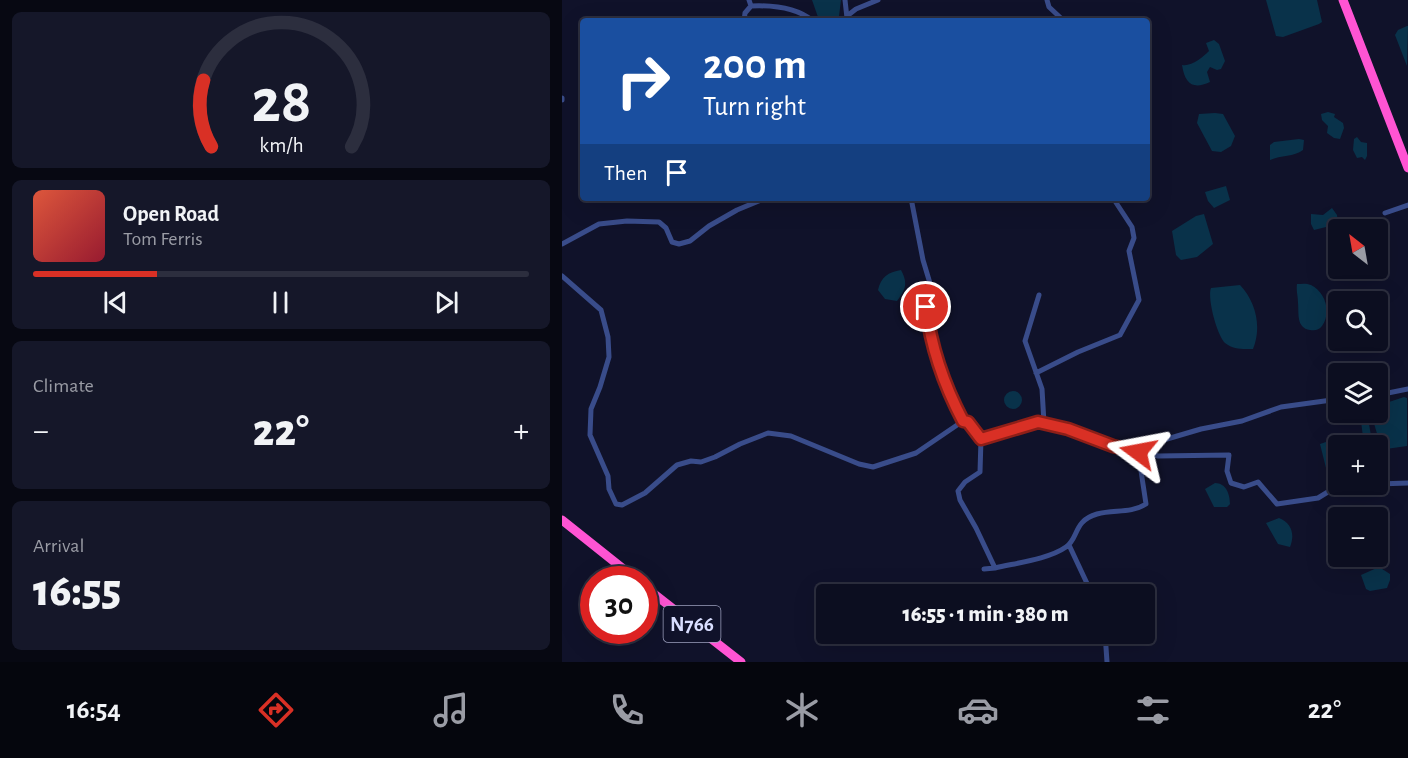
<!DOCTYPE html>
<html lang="en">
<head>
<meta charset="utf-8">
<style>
  :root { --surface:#0c0e20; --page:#151729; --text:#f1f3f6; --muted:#9a9ca5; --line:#2c2e3e; --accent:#d93025 }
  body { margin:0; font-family:"Alegreya Sans",sans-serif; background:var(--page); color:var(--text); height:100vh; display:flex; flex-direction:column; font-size:22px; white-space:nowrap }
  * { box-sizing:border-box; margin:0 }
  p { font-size:20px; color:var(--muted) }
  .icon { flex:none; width:33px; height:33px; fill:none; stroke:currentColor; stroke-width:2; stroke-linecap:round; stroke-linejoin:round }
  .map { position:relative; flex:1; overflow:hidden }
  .details { display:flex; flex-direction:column; gap:12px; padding:12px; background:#070812; width:562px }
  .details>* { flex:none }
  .top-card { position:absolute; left:18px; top:18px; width:570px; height:183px; border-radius:6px; box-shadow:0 6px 24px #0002,0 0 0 2px var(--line); background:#1a4fa0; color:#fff; overflow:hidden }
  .needle { width:39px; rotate:329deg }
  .tools { position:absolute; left:766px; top:219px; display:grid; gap:12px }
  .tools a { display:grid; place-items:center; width:60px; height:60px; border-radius:6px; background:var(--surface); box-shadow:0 6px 24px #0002,0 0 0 2px var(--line); font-size:30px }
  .speed { position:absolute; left:18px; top:566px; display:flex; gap:12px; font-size:30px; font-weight:700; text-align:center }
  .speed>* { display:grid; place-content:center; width:78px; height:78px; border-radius:50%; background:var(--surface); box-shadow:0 6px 24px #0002,0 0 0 2px var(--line); line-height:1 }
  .speed .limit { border:9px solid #d22; background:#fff; color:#111 }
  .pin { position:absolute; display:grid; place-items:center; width:51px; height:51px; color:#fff; margin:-26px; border:3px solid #fff; border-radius:50%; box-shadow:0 2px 6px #0007 }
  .me { position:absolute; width:66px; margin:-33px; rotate:283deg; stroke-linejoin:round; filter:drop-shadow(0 0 4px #0008) }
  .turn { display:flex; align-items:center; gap:21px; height:126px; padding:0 24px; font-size:27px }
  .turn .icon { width:78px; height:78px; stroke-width:2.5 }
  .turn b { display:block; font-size:42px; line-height:51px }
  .then { display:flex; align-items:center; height:57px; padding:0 24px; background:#0003; gap:12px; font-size:22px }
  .big { font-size:45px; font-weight:800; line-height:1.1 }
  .details .widget { flex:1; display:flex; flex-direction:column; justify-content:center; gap:9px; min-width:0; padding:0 21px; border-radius:9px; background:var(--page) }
  .details .dial { align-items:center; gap:0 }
  .dial svg { height:156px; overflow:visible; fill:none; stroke:var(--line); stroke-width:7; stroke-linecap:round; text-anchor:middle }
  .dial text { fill:var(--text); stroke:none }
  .song { display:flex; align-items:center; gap:18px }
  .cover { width:72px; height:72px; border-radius:9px; background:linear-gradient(135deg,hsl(10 70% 55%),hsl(350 70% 35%)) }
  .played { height:6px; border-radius:3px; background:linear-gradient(90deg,var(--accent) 25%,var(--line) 25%) }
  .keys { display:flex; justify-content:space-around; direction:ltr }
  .heat { display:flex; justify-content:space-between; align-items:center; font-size:33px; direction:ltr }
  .trip { position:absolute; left:254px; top:584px; width:339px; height:60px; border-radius:6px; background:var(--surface); box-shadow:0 6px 24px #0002,0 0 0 2px var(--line); font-weight:800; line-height:60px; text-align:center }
  .dock { display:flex; height:96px; justify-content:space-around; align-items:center; background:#05060d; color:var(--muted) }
  .dock .icon { width:42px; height:42px }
  .dock .current { color:var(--accent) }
  .dock b { font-size:27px; color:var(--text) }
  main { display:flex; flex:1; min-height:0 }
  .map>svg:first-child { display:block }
  .water { fill:#09324a }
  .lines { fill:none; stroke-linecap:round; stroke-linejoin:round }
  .street { stroke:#394c8a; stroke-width:5 }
  .highway { stroke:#ff54d3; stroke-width:9 }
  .route-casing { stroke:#8d1f18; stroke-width:15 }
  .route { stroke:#d93025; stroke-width:10 }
  .labels { text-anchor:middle; stroke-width:6; stroke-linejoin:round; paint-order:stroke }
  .shield { fill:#10122a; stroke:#9da1bf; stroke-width:1.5 }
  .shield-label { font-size:21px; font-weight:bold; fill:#d9deff }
</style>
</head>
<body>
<main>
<section class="details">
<div class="widget dial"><svg viewBox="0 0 100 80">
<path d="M14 69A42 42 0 1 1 86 69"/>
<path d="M14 69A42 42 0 0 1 10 35" stroke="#d93025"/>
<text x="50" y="56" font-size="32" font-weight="700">28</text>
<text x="50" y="72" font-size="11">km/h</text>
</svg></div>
<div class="widget">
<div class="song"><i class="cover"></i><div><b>Open Road</b><p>Tom Ferris</p></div></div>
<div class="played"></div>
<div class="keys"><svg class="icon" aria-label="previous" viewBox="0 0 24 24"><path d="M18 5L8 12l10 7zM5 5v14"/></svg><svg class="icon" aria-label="pause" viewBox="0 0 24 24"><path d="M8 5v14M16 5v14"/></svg><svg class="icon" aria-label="next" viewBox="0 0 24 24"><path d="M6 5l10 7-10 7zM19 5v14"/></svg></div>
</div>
<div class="widget"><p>Climate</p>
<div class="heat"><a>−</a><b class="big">22°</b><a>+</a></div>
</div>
<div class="widget"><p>Arrival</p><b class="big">16:55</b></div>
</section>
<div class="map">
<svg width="846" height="662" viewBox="0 0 846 662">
  <rect width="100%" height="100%" fill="#10122a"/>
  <!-- water -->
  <path class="water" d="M250,0h29l-2,16 -9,4h-11z
    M704,0h51l5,22 -3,2 -36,13 -7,-1z
    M845,26h1l-1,40 -12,-31 3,-5z
    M652,40l5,4 6,17 -4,8 -4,1 -7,-3 -3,5 3,10c-17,8 -25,2 -28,-17 9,2 21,-8 27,-14l-3,-8z
    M766,112l7,2 -1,3 9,6 1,5 -4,11 -6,-1 -7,-5 1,-7 -6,-6 -1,-6z
    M653,113l8,1 12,22 -4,10 -10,6 -9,-1 -15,-28 2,-9z
    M795,137l4,5 6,1v13l-2,4 -3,-3 -5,1 -4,-8 1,-11z
    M737,139l5,1 -1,10c-9,7 -22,5 -33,10v-15l4,-3z
    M664,186l4,14 -16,8 -6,-7 -3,-9z
    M770,208l5,7 1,9 -24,6 -3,-6v-10l12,1z
    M642,214l9,30 -16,13 -16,3 -5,-5 -4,-24 24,-15z
    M339,270c7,13 5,19 -4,31l-12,-2 -7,-9c3,-13 10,-18 23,-20z
    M735,284c4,0 9,-1 14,1 14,7 21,27 11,41 -3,4 -7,5 -12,4 -14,-2 -11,-17 -12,-27 0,-7 -2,-12 -1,-19z
    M678,285c16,17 22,42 13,64 -11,0 -19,1 -28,-6 -8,-8 -18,-45 -14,-55z
    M442 400a9 9 0 1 1 18 0a9 9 0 1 1-18 0Z
    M842,397l3,1v48l-21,3 -6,-5 -9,-31 7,-1v-11l11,1z
    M798,413h7l5,28 -2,1 -7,-5z
    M767,441l8,3 2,6 -1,29 -12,-11 -6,-24z
    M653,483c11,0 15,11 15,21l-3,3h-13l-9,-18z
    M717,518c13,5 16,17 11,29l-12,-3 -12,-21z
    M817,567l11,7v6l-3,8 -17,3 -4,-2 -5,-14z"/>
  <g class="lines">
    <!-- street -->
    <path class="street" d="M485,0l2,7 15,14
      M189,6c22,-1 45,1 62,15
      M285,16l9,-7 22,-9
      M182,21l1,-8 6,-7 -2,-6
      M272,21l13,-3 -2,-18
      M0,98v2
      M823,213l23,-8
      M0,244l37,-20 28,-3 32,1 7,6 6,14 7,2 11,-3 19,-15 28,-16 29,-12
      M0,276l39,34 7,27 1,20 -9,30 -9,22 -1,26 18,41 1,13 7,15 6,1 23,-12 32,-28 14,-4 10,1 14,-5 25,-13 28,-11 23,3 68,28 14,3 43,-14 47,-32 -15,-30 -15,-45 -11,-52 10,-4 -9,-30 -12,-62
      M477,295l-14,46 17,48 2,34
      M474,373l42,-21 42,-17 19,-35 -10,-49 5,-13 -2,-11 -19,-29
      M816,395l30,-6
      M401,421h5l13,18 57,-17 30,7 45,17 45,10 71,-1 -2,16 4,12 13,4 14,-5 19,22 41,-6 18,-11 19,-3
      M419,439l-1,33 -15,10 -7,9 2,9 16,28 19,40c21,-5 54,-9 71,-21 13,-9 7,-26 31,-33 17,-5 33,0 49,-10l-8,-53 29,-12 34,-10 41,-8 39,-14 58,-8
      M816,484l30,-1
      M507,545l23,49
      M422,569l11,-1
      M543,633l2,29"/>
    <!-- highway -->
    <path class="highway" d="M781,0l65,168
      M0,520l74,59
      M82,586l97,76"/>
  </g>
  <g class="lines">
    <defs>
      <path id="route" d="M364,307c5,41 18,78 37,114l5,1 13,17 57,-17 30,7 45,17 25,6"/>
    </defs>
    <!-- route casing -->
    <use href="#route" class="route-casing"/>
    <!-- route -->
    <use href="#route" class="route"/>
  </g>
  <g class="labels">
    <!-- shield labels -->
    <rect class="shield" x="101.5" y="606" width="57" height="36" rx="4.5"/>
    <g class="shield-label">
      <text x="130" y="631">N766</text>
    </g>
  </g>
</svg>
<div class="tools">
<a><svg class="needle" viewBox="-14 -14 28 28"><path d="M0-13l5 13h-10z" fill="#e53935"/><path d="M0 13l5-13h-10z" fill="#9a9ca5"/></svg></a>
<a><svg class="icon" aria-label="search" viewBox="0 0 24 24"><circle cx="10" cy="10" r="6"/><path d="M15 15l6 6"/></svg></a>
<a><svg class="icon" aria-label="layers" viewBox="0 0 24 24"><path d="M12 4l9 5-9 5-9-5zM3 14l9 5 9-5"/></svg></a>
<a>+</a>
<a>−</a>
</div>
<div class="speed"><div class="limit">30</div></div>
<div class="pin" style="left:364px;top:307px;background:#d93025"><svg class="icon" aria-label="arrive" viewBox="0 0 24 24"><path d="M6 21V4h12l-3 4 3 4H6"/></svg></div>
<svg class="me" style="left:576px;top:452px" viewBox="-20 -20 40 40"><path d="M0-17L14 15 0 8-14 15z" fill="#d93025" stroke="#fff" stroke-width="4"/></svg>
<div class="trip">16:55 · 1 min · 380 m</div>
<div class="top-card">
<div class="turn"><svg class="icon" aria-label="right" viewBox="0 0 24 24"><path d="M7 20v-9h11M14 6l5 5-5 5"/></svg><div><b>200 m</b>Turn right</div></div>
<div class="then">Then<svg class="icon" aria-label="arrive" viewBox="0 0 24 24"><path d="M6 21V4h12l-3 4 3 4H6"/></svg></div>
</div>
</div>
</main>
<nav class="dock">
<b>16:54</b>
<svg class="icon current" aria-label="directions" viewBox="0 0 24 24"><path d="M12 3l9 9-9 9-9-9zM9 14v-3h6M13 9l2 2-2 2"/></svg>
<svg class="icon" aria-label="music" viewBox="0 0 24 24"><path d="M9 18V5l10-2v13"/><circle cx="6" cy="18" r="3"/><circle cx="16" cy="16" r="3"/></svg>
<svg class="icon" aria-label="phone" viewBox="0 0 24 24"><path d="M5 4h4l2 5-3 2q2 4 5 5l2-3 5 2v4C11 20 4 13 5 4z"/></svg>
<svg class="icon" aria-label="climate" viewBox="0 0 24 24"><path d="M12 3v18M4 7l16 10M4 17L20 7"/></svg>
<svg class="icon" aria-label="car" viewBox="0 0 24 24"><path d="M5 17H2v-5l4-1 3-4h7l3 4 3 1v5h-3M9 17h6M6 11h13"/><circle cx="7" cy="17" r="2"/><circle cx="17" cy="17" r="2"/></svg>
<svg class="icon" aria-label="filters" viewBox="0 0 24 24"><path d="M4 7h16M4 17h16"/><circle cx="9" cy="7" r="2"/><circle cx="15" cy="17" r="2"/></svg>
<b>22°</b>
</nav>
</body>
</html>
